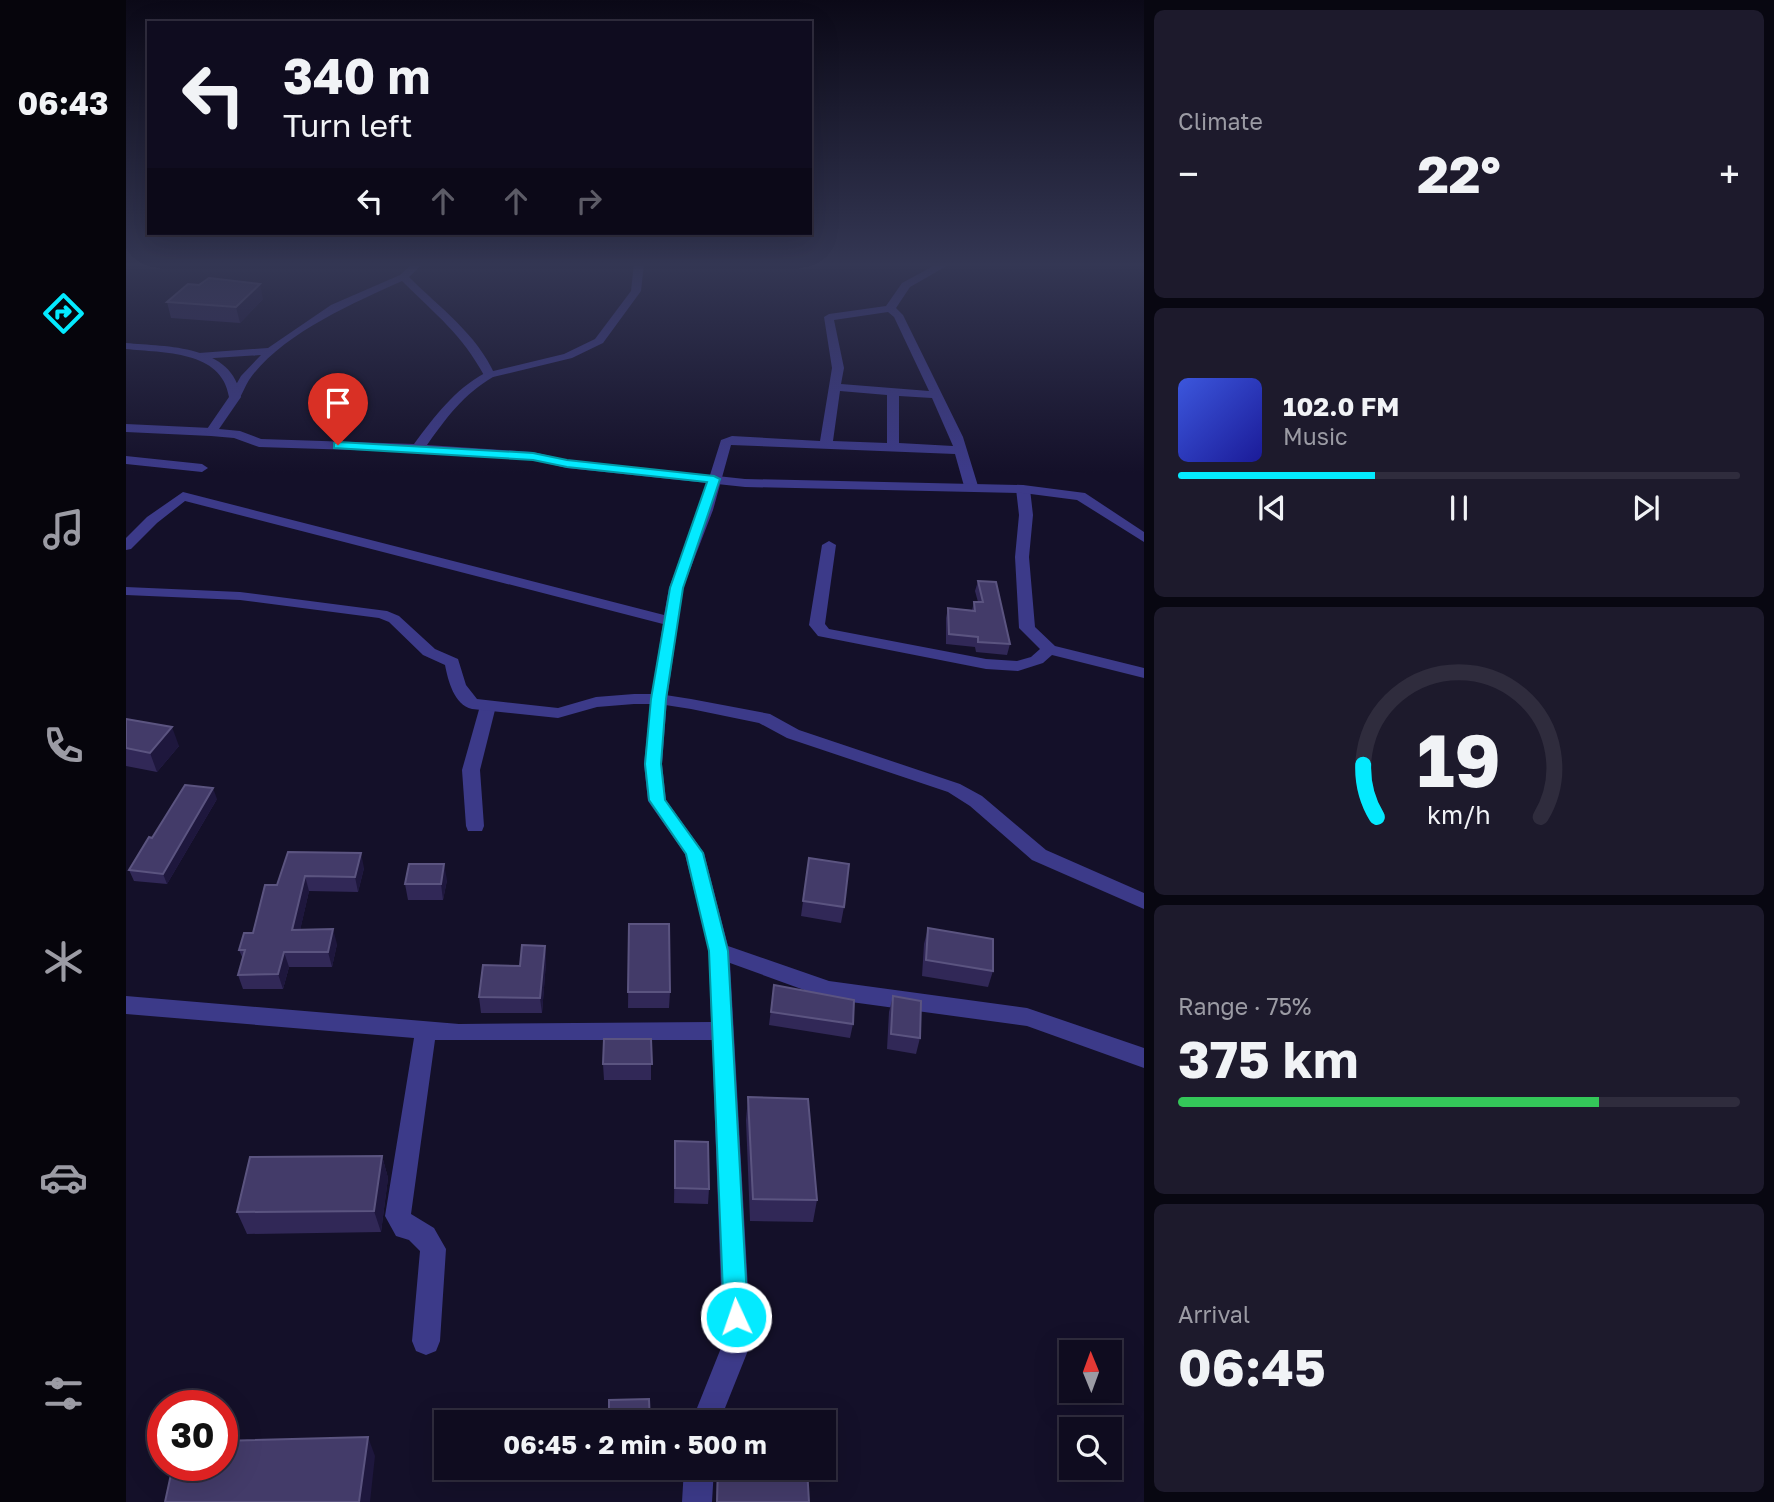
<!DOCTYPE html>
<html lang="en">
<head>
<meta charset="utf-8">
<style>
  :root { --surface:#0f0c1f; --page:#1d1a2c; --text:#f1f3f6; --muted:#9b9ba4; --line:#2f2c3d; --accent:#04eaff }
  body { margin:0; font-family:"Golos Text",sans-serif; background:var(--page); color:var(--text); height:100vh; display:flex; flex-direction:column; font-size:26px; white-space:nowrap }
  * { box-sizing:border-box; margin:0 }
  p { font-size:23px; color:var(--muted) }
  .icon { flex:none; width:38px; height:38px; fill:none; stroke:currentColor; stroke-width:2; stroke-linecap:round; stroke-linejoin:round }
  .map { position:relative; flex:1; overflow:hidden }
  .drawer { display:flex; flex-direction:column; gap:10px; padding:10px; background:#080711; width:630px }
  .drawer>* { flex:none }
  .guide { position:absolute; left:21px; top:21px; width:665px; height:214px; border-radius:0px; box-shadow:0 7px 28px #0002,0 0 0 2px var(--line); background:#0f0c1f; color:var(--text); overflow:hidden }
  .needle { width:46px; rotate:359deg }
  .controls { position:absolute; left:933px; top:1340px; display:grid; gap:14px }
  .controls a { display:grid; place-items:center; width:63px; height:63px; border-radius:0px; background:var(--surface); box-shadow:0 7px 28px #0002,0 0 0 2px var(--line); font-size:35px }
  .speed { position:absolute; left:21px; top:1390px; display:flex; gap:14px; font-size:35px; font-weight:700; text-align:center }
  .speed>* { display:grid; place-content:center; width:91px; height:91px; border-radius:50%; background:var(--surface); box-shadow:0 7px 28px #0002,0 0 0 2px var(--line); line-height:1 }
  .speed .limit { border:10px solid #d22; background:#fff; color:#111 }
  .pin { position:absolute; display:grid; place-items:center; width:60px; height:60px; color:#fff; margin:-72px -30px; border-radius:50% 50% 50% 0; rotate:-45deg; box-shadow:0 0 7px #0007 }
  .pin .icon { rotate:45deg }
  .me { position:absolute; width:77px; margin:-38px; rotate:357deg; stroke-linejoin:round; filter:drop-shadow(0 0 5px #0008) }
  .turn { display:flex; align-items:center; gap:24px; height:147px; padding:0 21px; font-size:32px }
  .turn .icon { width:91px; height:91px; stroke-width:2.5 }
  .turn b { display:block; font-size:49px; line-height:60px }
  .lanes { display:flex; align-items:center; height:66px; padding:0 21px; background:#0003; justify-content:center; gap:35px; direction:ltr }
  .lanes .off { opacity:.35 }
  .big { font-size:52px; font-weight:700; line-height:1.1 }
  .drawer .tile { flex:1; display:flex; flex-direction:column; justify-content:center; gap:10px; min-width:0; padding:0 24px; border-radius:10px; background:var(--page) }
  .drawer .dial { align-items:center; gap:0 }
  .dial svg { height:182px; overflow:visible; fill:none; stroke:var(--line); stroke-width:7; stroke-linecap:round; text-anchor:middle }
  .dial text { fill:var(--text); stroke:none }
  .song { display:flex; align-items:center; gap:21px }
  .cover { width:84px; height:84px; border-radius:10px; background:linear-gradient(135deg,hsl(230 70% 55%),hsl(240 70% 35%)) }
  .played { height:7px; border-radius:4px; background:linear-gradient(90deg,var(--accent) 35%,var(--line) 35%) }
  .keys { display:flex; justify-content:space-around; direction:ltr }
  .heat { display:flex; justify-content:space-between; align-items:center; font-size:38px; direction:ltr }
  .charge { height:10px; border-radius:5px; background:linear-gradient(90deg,#34c759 75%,var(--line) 0) }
  .trip { position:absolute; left:308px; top:1410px; width:402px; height:70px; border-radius:0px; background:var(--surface); box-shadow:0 7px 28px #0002,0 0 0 2px var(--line); font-weight:700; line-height:70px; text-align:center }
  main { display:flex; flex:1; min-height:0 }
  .dock { display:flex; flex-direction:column; width:126px; justify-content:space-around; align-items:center; background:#06050c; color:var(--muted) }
  .dock .icon { width:49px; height:49px }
  .dock .selected { color:var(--accent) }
  .dock b { font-size:32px; color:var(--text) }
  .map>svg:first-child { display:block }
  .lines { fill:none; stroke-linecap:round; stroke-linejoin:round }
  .minor { fill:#3c3a89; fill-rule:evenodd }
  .tertiary { fill:#3c3a89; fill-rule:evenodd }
  .wall { fill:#312857 }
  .shaded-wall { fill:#1e173d }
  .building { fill:#433b69; stroke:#5b5480; stroke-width:2 }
  .route { fill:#04eaff; stroke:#0398a6; stroke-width:2 }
</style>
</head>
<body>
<main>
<nav class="dock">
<b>06:43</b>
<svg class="icon selected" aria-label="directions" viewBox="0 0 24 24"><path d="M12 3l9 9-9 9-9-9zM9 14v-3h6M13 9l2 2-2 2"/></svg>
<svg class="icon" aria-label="music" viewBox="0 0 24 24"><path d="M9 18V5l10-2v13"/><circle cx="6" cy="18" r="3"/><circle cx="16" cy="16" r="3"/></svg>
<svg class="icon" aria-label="phone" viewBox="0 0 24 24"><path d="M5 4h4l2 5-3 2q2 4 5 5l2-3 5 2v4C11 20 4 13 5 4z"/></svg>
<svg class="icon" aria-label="climate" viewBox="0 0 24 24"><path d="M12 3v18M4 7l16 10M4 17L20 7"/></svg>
<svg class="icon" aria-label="car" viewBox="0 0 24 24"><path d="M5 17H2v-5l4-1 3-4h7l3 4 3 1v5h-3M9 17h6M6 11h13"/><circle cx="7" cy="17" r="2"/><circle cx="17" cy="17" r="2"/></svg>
<svg class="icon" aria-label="filters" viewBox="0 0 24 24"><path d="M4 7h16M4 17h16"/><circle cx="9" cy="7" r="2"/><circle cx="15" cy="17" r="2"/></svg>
</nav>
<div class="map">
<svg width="1018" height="1502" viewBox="0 0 1018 1502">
  <rect width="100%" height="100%" fill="#141029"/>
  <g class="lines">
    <!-- minor -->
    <path class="minor" d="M287,263h11l-15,14c31,31 68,57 86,98l-2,2h-8c-24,-44 -48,-61 -83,-96 -49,22 -122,54 -153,99 -4,6 -6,13 -10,19l-10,-2 12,-21 20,-21 -62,4 -6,-3 6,-3 69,-5 63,-43 69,-30z
      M813,263h13l-42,24 -14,21 7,7 60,122 15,49 -7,4 -7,-4 -9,-32 -224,-9 -18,65 -30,78 -16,111 -5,65 4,36 38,53 24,93 101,35 198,27 117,40v20l-117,-42 -198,-27 -99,-36 21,380 -32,80h-28l32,-80 -11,-303h-277l-24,174 23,14 12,21 -6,92 -4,10 -10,4 -10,-4 -4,-10 8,-90 -11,-11 -13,-4 -11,-20 29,-178 -288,-24v-18l333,28 252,-2 -2,-71 -24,-97 -37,-53 -4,-37 7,-65 12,-75 -478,-123 -28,22 -26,26 -5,1v-12l21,-21 36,-25 481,123 5,-27 30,-78 22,-70 11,-4 88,5 12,-73 -8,-51 5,-3 57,-8 16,-23zM762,312l6,5 35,74 -88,-7 3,-16 -10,-48zM714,391l47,4v48l-54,-2zM773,396l33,2 21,48 -54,-3z
      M0,424l85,4 6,4 -6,4 -85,-4z
      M0,456l76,8 6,4 -6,4 -76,-8z
      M897,485l7,4 3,26 -4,42 6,70 20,19 89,22v10l-92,-23 -9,8 -25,8 -32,-2 -168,-33 -9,-11 13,-80 7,-4 7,4 -11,79 4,5 157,30 31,2 14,-4 9,-8 -21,-21 -4,-71 4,-42 -3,-26z
      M362,701l8,5 -16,64 4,56 -2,5h-14l-2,-5 -4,-56 18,-64z
      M558,1468h30l-2,34h-30z"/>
    <!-- tertiary -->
    <path class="tertiary" d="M508,263h10l-3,28 -38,52 -31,15 -79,19c-29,17 -47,41 -66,68l106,7 34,8 178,19 278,6 62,8 59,39v10l-67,-42 -54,-7 -278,-6 -178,-19 -34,-8 -115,-8 -159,-5 -25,-9 -23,-2 -6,-4 24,-35c-7,-47 -66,-44 -103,-48v-6c41,4 107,1 115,54l-22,32 21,2 21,8 153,5c21,-28 40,-54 71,-71l79,-19 31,-15 36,-48z
      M0,587l114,5 147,19 12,5 36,33 23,10 8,26 11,14 81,9 38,-11 38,-3h25l32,5 79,15 29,16 161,54 22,12 64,54 98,43v16l-112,-49 -62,-54 -22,-14 -161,-54 -28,-15 -68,-14 -32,-5h-25l-37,3 -39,11 -86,-9c-18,-4 -24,-29 -27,-44l-22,-10 -34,-33 -10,-4 -139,-18 -114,-5z"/>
  </g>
  <!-- wall -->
  <path class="wall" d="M137,299l-23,24 -69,-5 -4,-16z
    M852,581l32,63 -3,11 -31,-3 -1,-5 -29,-3v-26l2,-10 24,2 2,-8h4l-3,-11z
    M0,719l53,27 -22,26 -31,-6z
    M91,799l-50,85 -33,-3 -5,-11 23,-32z
    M162,852l76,16 -6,24 -49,-1 -9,39 37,14 -5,23h-43l-6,22h-40l-5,-14 5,-16 -4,-9 14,-17 24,-48z
    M683,858l35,49 -3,16 -40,-7z
    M321,880l-4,20h-35l-3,-16z
    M503,924l41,68 -1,16h-41z
    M802,928l65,43 -5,16 -66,-11 2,-32z
    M419,946l1,16 -4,51h-61l-2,-16z
    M648,985l79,39 -3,14 -81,-13z
    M767,996l27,42 -4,16 -29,-5 2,-37z
    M525,1039v41h-47l-1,-16z
    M622,1097l69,103 -4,22 -63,-1 -4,-101z
    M549,1141l34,48 -1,15 -34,-1z
    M256,1156l6,22 -7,54 -134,2 -10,-22z
    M483,1468h41l-41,2z
    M591,1468h90l2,34h-93z"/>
  <!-- shaded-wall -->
  <path class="shaded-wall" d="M134,284l3,15 -23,24 -4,-16z
    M46,727l7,19 -22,26 -7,-19z
    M87,788l4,11 -50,85 -4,-10z
    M235,853l3,15 -6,24 -3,-15z
    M318,864l3,16 -4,20 -2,-16z
    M179,876l4,15 -12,53 -5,-14z
    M207,929l4,15 -5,23 -4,-15z
    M419,946l1,16 -4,51 -2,-15z
    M158,952l5,15 -6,22 -5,-15z
    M256,1156l6,22 -7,54 -7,-21z
    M242,1437l7,19 -5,46h-11z"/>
  <!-- building -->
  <path class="building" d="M83,278l51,6 -24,23 -69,-5 21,-18 11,1z
    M852,581l18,1 14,62 -32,-2v-5l-29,-3 -1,-26 27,3 -1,-9h9z
    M0,719l46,8 -22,26 -24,-5z
    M59,785l28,3 -50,86 -34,-4 20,-33 3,1z
    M162,852l73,1 -6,24 -50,-1 -13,54 41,-1 -5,23h-44l-6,22 -40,1 7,-25h-6l5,-17h9l12,-48h12z
    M683,858l40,6 -5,43 -41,-6z
    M283,864h35l-3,20h-36z
    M503,924h40l1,68h-42z
    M802,928l65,11v32l-67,-11z
    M396,945l23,1 -5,52 -61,-1 4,-32 37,1z
    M648,985l80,15 -1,24 -82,-12z
    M767,996l28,5 -1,37 -29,-4z
    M478,1039h47l1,25h-49z
    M622,1097l60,2 9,101 -64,-1z
    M549,1141l33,1 1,47 -34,-1z
    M256,1156l-8,55 -137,1 13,-55z
    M523,1399l1,24h-41v-23z
    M242,1437l-9,65h-194l8,-37h49v-24z
    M592,1468h89l2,34h-92z"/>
  <!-- sky -->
  <linearGradient id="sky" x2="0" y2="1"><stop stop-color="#0b0917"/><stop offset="0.56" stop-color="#343754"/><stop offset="1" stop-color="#343754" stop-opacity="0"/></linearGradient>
  <rect width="1018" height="473" fill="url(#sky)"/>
  <!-- route -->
  <path class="route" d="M212,442l195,11 34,7 147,16 6,3 -37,109 -17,111 -5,65 4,36 38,53 25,98 20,366 -3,8 -9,4 -9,-4 -3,-8 -15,-366 -23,-97 -37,-54 -4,-36 6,-65 19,-111 37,-106 -140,-15 -34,-7 -199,-12v-5z"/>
</svg>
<div class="controls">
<a><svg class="needle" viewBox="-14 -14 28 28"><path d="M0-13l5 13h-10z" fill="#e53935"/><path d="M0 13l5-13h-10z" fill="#9b9ba4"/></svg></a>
<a><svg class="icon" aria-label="search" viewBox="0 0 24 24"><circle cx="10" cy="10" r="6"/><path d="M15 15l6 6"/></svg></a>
</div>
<div class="speed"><div class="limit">30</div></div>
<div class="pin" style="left:212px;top:445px;background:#d93025"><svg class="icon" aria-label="arrive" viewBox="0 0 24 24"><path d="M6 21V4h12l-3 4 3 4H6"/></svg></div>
<svg class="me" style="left:610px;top:1317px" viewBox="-20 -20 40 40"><circle r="17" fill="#04eaff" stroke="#fff" stroke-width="3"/><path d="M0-11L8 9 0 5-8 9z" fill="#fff"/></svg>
<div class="trip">06:45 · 2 min · 500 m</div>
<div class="guide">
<div class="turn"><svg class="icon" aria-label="left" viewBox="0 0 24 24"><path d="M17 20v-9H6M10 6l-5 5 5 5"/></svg><div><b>340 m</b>Turn left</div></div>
<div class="lanes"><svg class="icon" aria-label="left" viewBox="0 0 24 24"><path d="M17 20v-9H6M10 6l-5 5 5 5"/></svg><svg class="icon off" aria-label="ahead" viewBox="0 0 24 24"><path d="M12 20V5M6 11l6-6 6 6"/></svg><svg class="icon off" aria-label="ahead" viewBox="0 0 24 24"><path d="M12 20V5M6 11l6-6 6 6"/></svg><svg class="icon off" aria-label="right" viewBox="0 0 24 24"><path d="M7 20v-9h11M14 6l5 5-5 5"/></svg></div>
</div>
</div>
<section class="drawer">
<div class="tile"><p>Climate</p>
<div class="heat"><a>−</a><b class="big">22°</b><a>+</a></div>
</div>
<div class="tile">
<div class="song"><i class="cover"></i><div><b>102.0 FM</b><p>Music</p></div></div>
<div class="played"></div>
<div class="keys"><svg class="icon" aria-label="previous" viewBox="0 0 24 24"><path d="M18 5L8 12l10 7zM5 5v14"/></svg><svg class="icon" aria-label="pause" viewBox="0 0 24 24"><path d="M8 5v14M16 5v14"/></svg><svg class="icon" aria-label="next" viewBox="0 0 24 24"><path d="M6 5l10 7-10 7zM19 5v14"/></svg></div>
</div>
<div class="tile dial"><svg viewBox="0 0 100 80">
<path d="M14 69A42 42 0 1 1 86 69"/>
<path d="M14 69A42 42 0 0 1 8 46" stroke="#04eaff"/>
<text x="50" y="56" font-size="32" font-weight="700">19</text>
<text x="50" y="72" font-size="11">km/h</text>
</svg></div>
<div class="tile"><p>Range · 75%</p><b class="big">375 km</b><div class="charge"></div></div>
<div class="tile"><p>Arrival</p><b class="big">06:45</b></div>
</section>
</main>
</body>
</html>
